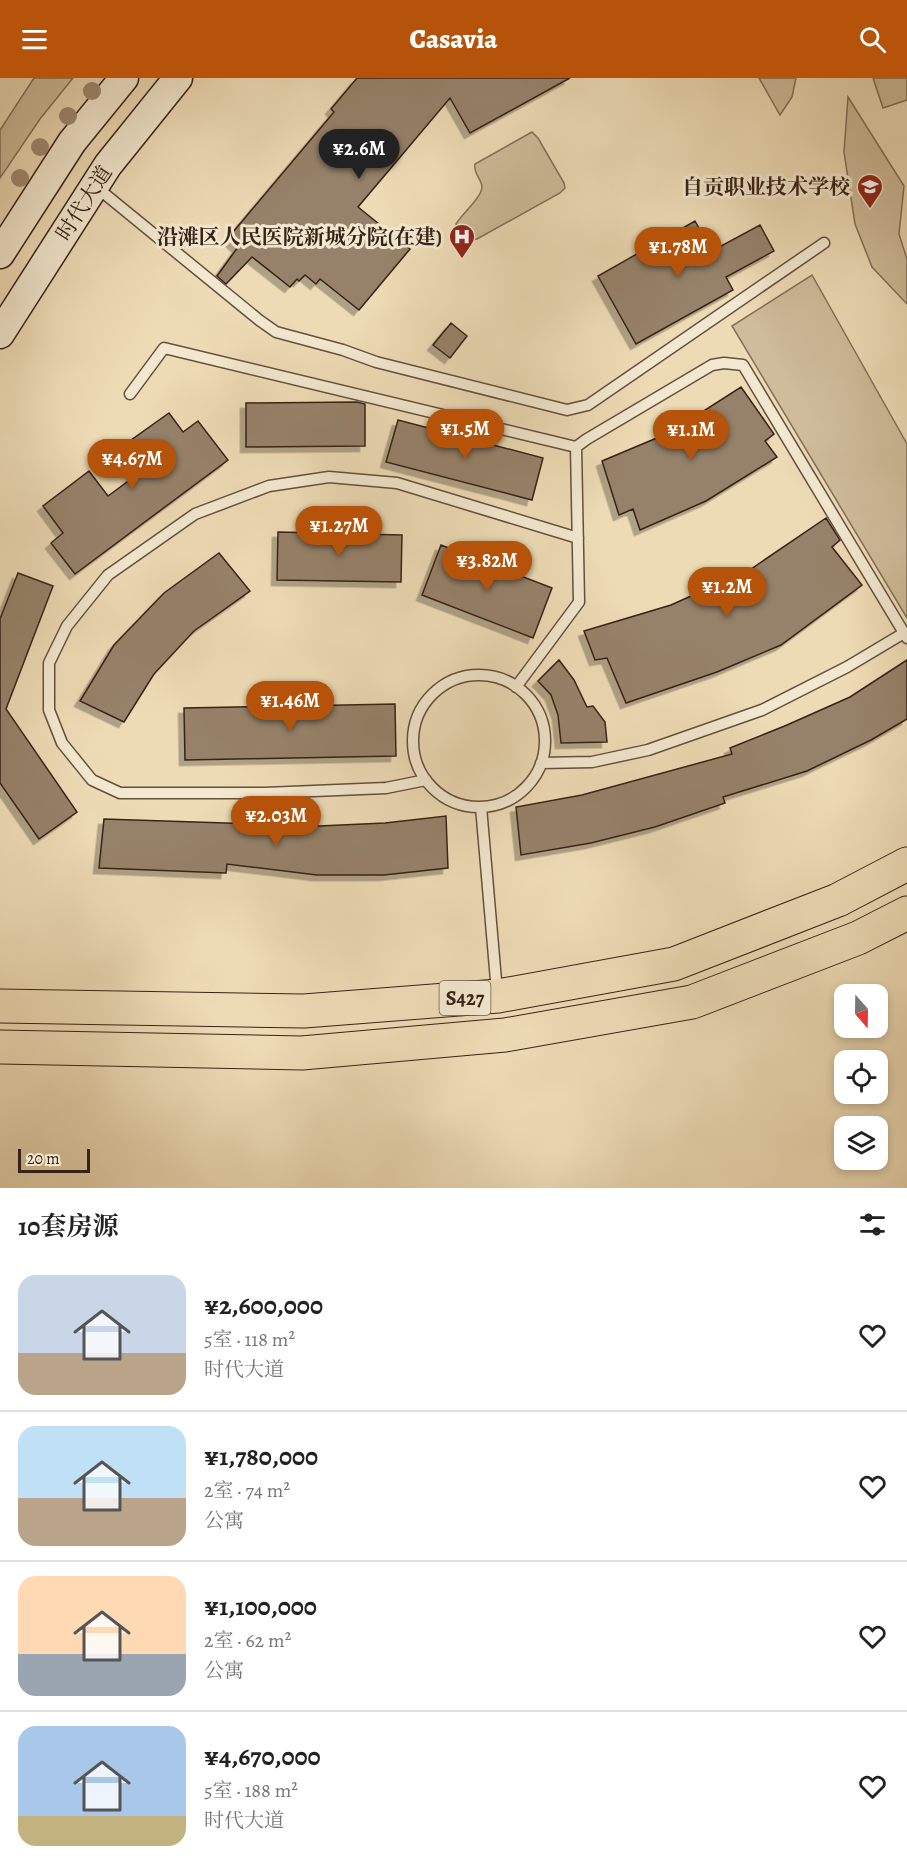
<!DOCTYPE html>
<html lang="zh">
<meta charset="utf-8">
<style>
:root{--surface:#fff;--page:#f2f2f2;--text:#222;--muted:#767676;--line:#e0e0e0;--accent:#b45309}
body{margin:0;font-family:Alegreya,"Noto Serif SC",serif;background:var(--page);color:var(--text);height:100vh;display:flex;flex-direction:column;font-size:22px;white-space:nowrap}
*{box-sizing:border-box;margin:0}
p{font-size:20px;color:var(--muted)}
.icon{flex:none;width:33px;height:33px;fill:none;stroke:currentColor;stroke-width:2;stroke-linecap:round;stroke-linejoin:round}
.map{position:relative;height:1110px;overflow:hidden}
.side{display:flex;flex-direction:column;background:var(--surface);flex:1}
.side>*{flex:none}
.needle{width:39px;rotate:160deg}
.tools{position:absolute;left:834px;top:906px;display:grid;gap:12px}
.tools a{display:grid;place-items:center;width:54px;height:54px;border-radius:12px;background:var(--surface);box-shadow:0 3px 9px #0003;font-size:30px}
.scale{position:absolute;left:18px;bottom:15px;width:72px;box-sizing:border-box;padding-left:6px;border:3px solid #372218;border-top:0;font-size:16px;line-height:21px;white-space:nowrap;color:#372218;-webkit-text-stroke:4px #f3e8cf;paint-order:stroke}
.price{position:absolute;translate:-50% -51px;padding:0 14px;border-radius:21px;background:var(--accent);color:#fff;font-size:20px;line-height:39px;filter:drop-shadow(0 2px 3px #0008)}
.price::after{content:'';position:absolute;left:50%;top:36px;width:18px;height:14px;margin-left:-9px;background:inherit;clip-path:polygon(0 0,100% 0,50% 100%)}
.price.selected{background:#222;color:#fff}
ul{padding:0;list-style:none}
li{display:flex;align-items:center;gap:18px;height:150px;padding:0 18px}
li+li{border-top:2px solid var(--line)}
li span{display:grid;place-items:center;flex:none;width:168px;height:120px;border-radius:18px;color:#555}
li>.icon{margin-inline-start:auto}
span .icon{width:72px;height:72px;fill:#fffc;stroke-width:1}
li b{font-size:26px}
h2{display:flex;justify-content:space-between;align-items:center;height:72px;padding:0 18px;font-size:26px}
header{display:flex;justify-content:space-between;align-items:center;height:78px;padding:0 18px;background:var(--accent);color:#fff;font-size:27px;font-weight:800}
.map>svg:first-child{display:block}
.green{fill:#cebc9a;stroke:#826f59;stroke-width:1.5}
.building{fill:#96826a;stroke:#372218;stroke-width:1.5;filter:url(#shadow)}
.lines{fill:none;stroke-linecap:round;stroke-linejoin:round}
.service-casing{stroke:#64503f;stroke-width:13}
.secondary-casing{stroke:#372218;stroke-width:31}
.primary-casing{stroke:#372218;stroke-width:35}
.service{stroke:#f3e8cf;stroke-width:10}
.secondary{stroke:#f3e8cf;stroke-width:28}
.primary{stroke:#eddbb5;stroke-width:33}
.tree{fill:#9e8a70}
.labels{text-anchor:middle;stroke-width:6;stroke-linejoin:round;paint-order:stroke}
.shield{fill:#f3e8cf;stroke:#6f5d4f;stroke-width:1.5}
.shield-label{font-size:20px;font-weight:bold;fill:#372218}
.poi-label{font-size:21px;font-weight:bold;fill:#372218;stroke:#f3e8cf;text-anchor:end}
.street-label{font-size:21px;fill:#372218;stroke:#f3e8cf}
</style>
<header><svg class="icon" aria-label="menu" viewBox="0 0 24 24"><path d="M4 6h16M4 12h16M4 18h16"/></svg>Casavia<svg class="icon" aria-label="search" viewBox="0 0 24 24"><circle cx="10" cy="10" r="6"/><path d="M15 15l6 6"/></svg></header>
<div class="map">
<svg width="907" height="1110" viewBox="0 0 907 1110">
<defs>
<filter id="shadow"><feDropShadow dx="-5.5" dy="5.5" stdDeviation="0" flood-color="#0004"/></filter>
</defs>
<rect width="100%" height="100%" fill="#eddbb5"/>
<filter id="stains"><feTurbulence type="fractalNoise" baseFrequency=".00333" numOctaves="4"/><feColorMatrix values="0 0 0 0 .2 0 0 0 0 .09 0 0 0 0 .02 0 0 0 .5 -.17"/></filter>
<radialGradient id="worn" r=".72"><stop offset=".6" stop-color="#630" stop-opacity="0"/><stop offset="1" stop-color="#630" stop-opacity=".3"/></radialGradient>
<path class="green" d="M 34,0 L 73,0 L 40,41 L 0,100 L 0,52 Z
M 759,0 L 796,0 L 792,19 L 780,37 Z
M 873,0 L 907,0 L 907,22 L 883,30 Z
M 848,19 L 904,108 L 899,156 L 907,181 L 907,226 L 872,189 L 855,146 L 844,74 Z
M 532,54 L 538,60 L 564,105 L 565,110 L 560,115 L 477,161 L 468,162 L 458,153 L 456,146 C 462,136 482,119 482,109 C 481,100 473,95 475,86 Z
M 812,197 L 907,366 L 907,540 L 732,248 Z"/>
<path class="building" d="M 357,0 L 570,0 L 470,55 L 450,20 L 358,129 L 410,171 L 359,232 L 320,201 L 316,206 L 305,197 L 299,203 L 297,201 L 290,209 L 252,179 L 226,206 L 217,198 L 238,169 L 228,160 L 334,34 L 331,31 Z
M 695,143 L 712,173 L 760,147 L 774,173 L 726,199 L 733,212 L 636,266 L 598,198 Z
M 451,245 L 467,258 L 450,280 L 433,267 Z
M 741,309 L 774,356 L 765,363 L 777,379 L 706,423 L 640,452 L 633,431 L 619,437 L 602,383 L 671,354 Z
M 357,324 L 365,326 L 365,368 L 246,369 L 246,325 Z
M 169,335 L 183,354 L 198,343 L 228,382 L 75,496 L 51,465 L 63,455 L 43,428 L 89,393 L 108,418 L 139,395 L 120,370 Z
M 398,342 L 543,380 L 532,422 L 386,384 Z
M 826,440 L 840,462 L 832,469 L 862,507 L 781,567 L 717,594 L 626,625 L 607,580 L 595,582 L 584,553 L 671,527 L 751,491 Z
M 278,454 L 402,457 L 401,504 L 277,502 Z
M 441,467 L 552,510 L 533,560 L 422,517 Z
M 219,475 L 250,513 L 194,553 L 154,596 L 124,644 L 80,623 L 114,567 L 164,515 Z
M 18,495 L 53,508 L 6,631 L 77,734 L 39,761 L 0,705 L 0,541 Z
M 559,582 L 574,602 L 587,629 L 593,628 L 605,644 L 607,664 L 561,665 L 558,637 L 551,617 L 538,603 Z
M 907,582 L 907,641 L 871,662 L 807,693 L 723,719 L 725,725 L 655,749 L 591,765 L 521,777 L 516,729 L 582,717 L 732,676 L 730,670 L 787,647 L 850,619 Z
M 395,626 L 396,678 L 185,682 L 184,630 Z
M 446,738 L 448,790 L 384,797 L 317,797 L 227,786 L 226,795 L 99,790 L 104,741 L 256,746 L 256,741 L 319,748 L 385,745 Z"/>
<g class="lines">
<defs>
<path id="service" d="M 95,108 L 259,242 L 276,254 L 343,272 L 376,284 L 567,332 L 588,327 L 824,165
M 130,316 L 164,270 L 576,369
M413 663a66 66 0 1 1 132 0a66 66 0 1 1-132 0Z
M 516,609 L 579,524 L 576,369 L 587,361 L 712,287 L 724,285 L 743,287 L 907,560
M 541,685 L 592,684 L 648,672 L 762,632 L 847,589 L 904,555
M 426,702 L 386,710 L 265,715 L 120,715 L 92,702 L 62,665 L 49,632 L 49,585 L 67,548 L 108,497 L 195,436 L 269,408 L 329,399 L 397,405 L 578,460
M 481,729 L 497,914"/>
<path id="secondary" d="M 0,176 L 72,64 L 124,0
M 0,256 L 108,87 L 178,0"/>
<path id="primary" d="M 0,928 L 304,933 L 498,918 L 674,886 L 838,822 L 907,786
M 0,969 L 302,975 L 505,957 L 692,924 L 858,860 L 907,835"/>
</defs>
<use href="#service" class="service-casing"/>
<use href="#secondary" class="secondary-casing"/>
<use href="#primary" class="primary-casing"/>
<use href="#service" class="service"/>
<use href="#secondary" class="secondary"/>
<use href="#primary" class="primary"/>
</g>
<g class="tree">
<circle cx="92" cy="13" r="9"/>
<circle cx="68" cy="38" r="9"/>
<circle cx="40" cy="69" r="9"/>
<circle cx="20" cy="100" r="9"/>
</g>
<defs>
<symbol id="school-pin" viewBox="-11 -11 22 30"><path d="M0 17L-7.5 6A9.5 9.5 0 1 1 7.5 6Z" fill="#8f2418" stroke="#f3e8cf"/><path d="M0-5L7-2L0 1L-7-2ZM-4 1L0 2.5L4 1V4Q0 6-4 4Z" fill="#fff"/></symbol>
<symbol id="hospital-pin" viewBox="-11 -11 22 30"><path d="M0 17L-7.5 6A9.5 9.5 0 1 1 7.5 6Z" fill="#8f2418" stroke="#f3e8cf"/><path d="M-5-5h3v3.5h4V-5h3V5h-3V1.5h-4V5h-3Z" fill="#fff"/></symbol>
</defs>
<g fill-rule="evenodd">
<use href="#school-pin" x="855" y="94" width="30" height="40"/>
<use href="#hospital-pin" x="447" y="144" width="30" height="40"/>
</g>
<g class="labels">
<rect class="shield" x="439.5" y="903" width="51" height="34" rx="4.5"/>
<g class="shield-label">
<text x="465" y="927">S427</text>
</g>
<g class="poi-label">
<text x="850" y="116">自贡职业技术学校</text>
<text x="442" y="166">沿滩区人民医院新城分院(在建)</text>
</g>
<g class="street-label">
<text transform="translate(84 125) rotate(-57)" y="7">时代大道</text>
</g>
</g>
<rect width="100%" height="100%" filter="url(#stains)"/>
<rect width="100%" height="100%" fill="url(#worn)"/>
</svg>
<div class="tools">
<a><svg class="needle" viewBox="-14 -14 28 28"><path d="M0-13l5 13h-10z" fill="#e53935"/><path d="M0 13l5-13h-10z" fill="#767676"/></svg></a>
<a><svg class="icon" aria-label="locate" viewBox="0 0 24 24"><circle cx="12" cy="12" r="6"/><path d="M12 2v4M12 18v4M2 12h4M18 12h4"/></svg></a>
<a><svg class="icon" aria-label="layers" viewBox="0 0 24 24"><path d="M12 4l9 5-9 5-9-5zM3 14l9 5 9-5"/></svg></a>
</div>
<div class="scale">20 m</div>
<b class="price selected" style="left:359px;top:102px">¥2.6M</b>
<b class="price" style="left:678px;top:200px">¥1.78M</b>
<b class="price" style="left:465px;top:382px">¥1.5M</b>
<b class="price" style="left:691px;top:383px">¥1.1M</b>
<b class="price" style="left:132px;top:412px">¥4.67M</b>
<b class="price" style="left:339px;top:479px">¥1.27M</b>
<b class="price" style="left:487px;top:514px">¥3.82M</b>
<b class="price" style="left:727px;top:540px">¥1.2M</b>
<b class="price" style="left:290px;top:654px">¥1.46M</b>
<b class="price" style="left:276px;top:769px">¥2.03M</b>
</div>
<section class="side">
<h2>10套房源<svg class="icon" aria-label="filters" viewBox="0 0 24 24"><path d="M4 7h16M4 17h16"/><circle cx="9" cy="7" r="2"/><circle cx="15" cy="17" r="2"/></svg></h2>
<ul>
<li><span style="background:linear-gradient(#c9d6e8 65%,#b9a48a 0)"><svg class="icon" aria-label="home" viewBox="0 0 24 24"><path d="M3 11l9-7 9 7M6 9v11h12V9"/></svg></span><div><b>¥2,600,000</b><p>5室 · 118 m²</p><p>时代大道</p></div><svg class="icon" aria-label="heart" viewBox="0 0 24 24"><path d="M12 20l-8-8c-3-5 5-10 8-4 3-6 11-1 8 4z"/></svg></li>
<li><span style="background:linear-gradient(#bfe0f5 60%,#b9a48a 0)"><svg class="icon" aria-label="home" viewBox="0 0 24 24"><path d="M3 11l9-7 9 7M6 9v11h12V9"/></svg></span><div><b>¥1,780,000</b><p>2室 · 74 m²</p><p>公寓</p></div><svg class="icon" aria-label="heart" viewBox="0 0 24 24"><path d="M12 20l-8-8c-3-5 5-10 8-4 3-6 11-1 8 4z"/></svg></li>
<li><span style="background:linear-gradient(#ffd9b3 65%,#9aa5b1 0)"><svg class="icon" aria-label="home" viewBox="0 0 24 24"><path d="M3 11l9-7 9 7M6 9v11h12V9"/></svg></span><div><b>¥1,100,000</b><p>2室 · 62 m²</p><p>公寓</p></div><svg class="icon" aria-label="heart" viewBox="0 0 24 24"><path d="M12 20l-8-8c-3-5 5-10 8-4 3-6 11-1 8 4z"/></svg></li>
<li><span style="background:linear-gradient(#a9c7e8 75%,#c2b280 0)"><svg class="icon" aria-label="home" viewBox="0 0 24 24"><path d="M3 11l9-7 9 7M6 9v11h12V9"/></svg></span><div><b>¥4,670,000</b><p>5室 · 188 m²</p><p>时代大道</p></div><svg class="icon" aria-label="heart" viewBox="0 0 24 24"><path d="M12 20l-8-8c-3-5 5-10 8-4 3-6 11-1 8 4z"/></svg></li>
</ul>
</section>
